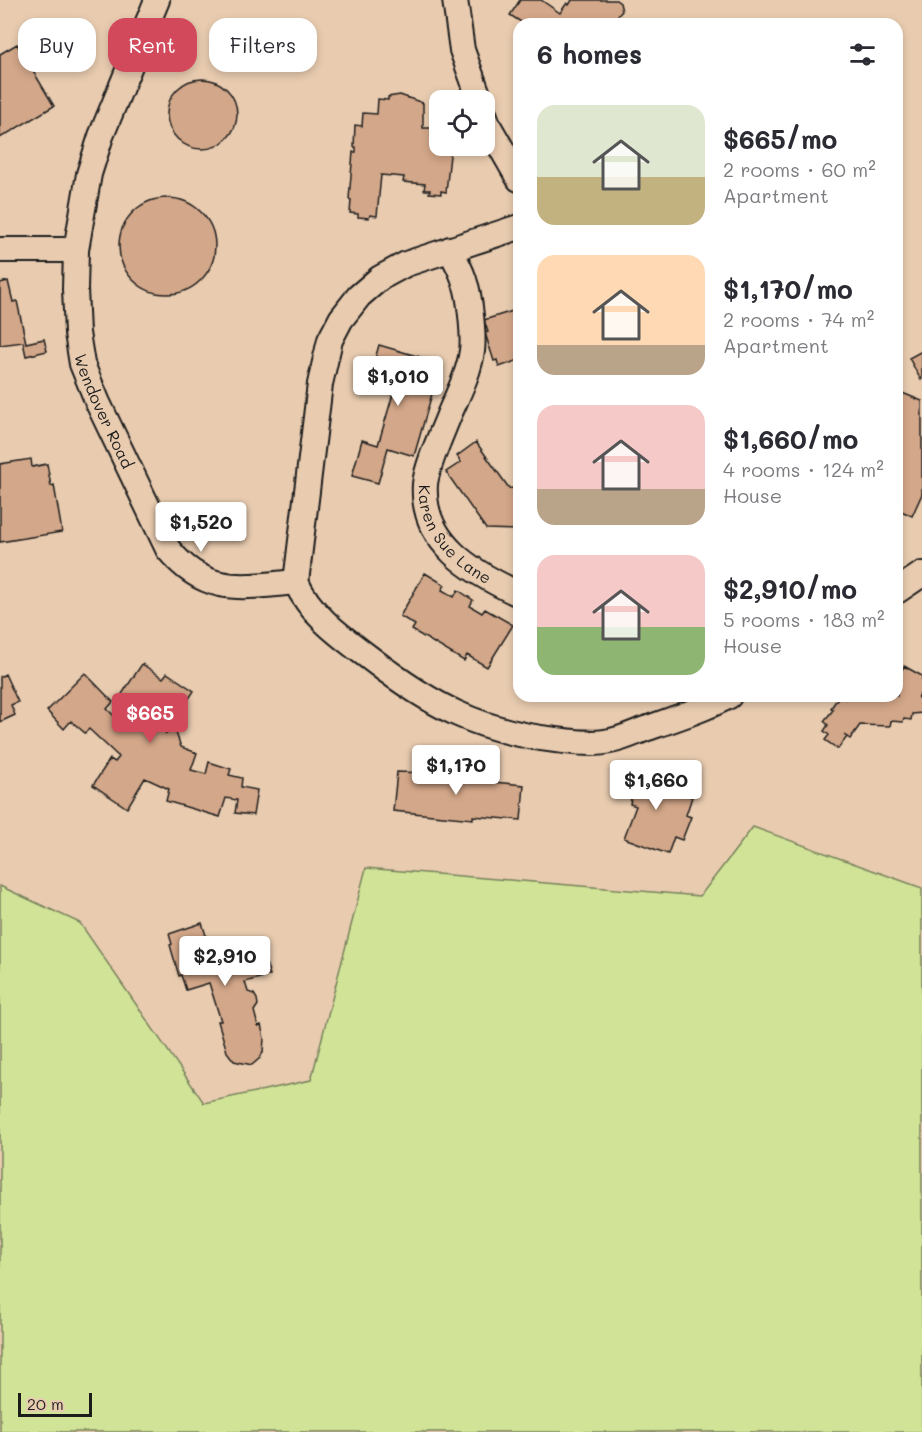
<!DOCTYPE html>
<meta charset="utf-8">
<style>
:root{--surface:#fff;--page:#f2f2f3;--text:#2b2b33;--muted:#7c7c81;--accent:#d1495b}
body{margin:0;font-family:Mali,sans-serif;background:var(--page);color:var(--text);height:100vh;display:flex;flex-direction:column;font-size:22px;white-space:nowrap}
*{box-sizing:border-box;margin:0}
p{font-size:20px;color:var(--muted)}
.icon{flex:none;width:33px;height:33px;fill:none;stroke:currentColor;stroke-width:2;stroke-linecap:round;stroke-linejoin:round}
.map{position:relative;flex:1;overflow:hidden}
.drawer{position:absolute;left:513px;top:18px;width:390px;height:684px;display:flex;flex-direction:column;background:var(--surface);border-radius:18px;box-shadow:0 3px 9px #0003}
.drawer>*{flex:none}
.guide{position:absolute;left:18px;top:18px;width:405px;height:54px;display:flex;gap:12px}
.controls{position:absolute;left:429px;top:90px;display:grid;gap:12px}
.controls a{display:grid;place-items:center;width:66px;height:66px;border-radius:12px;background:var(--surface);box-shadow:0 3px 9px #0003;font-size:30px}
.scale{position:absolute;left:18px;bottom:15px;width:74px;box-sizing:border-box;padding-left:6px;border:3px solid #1c1c1c;border-top:0;font-size:16px;line-height:21px;white-space:nowrap;color:#1c1c1c;-webkit-text-stroke:4px #e9ccb0;paint-order:stroke}
.price{position:absolute;translate:-50% -51px;padding:0 14px;border-radius:6px;background:#fff;color:#222;font-size:20px;line-height:39px;filter:drop-shadow(0 2px 3px #0008)}
.price::after{content:'';position:absolute;left:50%;top:36px;width:18px;height:14px;margin-left:-9px;background:inherit;clip-path:polygon(0 0,100% 0,50% 100%)}
.price.selected{background:var(--accent);color:#fff}
ul{padding:0;list-style:none}
li{display:flex;align-items:center;gap:18px;height:150px;padding:0 24px}
li span{display:grid;place-items:center;flex:none;width:168px;height:120px;border-radius:18px;color:#555}
li>.icon{margin-inline-start:auto}
span .icon{width:72px;height:72px;fill:#fffc;stroke-width:1}
li b{font-size:26px}
h2{display:flex;justify-content:space-between;align-items:center;height:72px;padding:0 24px;font-size:26px}
.tag{padding:0 21px;border-radius:18px;background:var(--surface);box-shadow:0 3px 9px #0003;font-size:21px;line-height:54px}
.tag.selected{background:var(--accent);color:#fff}
.map>svg:first-child{display:block}
.green{fill:#d0e397;stroke:#76805a;stroke-width:1.5}
.building{fill:#d3a789;stroke:#1c1c1c;stroke-width:1.5}
.lines{fill:none;stroke-linecap:round;stroke-linejoin:round}
.street-casing{stroke:#1c1c1c;stroke-width:28}
.street{stroke:#e9ccb0;stroke-width:24}
.labels{text-anchor:middle;stroke-width:6;stroke-linejoin:round;paint-order:stroke}
.street-label{font-size:16px;fill:#1c1c1c;stroke:#e9ccb0}
</style>
<div class="map">
<svg width="922" height="1432" viewBox="0 0 922 1432">
<rect width="100%" height="100%" fill="#e9ccb0"/>
<filter id="ink" filterUnits="userSpaceOnUse"><feTurbulence type="fractalNoise" baseFrequency=".0167" numOctaves="2"/><feDisplacementMap in="SourceGraphic" scale="12" xChannelSelector="R" yChannelSelector="G"/><feConvolveMatrix kernelMatrix="1 2 1 2 8 2 1 2 1" color-interpolation-filters="sRGB"/></filter>
<g filter="url(#ink)">
<path class="green" d="M 753,827 L 922,888 L 922,1432 L 0,1432 L 0,886 L 80,923 L 204,1103 L 311,1080 L 366,868 L 700,896 Z"/>
<path class="building" d="M 520,0 L 541,0 L 560,13 L 567,3 L 569,5 L 572,0 L 616,0 L 620,3 L 622,11 L 610,24 L 524,24 L 510,15 Z
M 17,44 L 54,106 L 0,138 L 0,54 Z
M167 114a35 35 0 1 1 70 0a35 35 0 1 1-70 0Z
M 400,95 L 423,103 L 423,128 L 435,128 L 434,145 L 451,146 L 446,192 L 441,191 L 441,194 L 429,193 L 430,190 L 424,190 L 425,184 L 403,182 L 404,177 L 381,175 L 377,216 L 370,215 L 369,218 L 358,217 L 358,214 L 350,213 L 351,200 L 349,199 L 353,152 L 356,152 L 356,147 L 354,147 L 355,125 L 362,126 L 363,113 L 377,114 L 378,99 L 388,100 L 388,97 Z
M119 246a48 48 0 1 1 96 0a48 48 0 1 1-96 0Z
M 8,281 L 13,302 L 17,301 L 26,343 L 44,339 L 47,351 L 26,356 L 23,342 L 0,345 L 0,283 Z
M 519,309 L 519,360 L 499,367 L 497,360 L 494,361 L 485,333 L 488,332 L 484,320 Z
M 379,345 L 441,363 L 414,456 L 388,448 L 378,483 L 352,476 L 362,440 L 378,445 L 393,394 L 367,387 Z
M 922,351 L 922,379 L 921,380 L 909,358 Z
M 900,392 L 922,401 L 922,494 L 912,516 L 897,509 L 897,400 Z
M 476,442 L 509,488 L 519,489 L 519,530 L 486,529 L 446,472 L 461,462 L 457,456 Z
M 31,459 L 32,467 L 47,464 L 51,486 L 54,485 L 62,532 L 0,542 L 0,464 Z
M 425,573 L 445,585 L 442,590 L 454,597 L 458,590 L 473,600 L 470,606 L 482,613 L 485,609 L 513,625 L 487,667 L 467,655 L 464,661 L 412,630 L 415,625 L 400,616 Z
M 142,664 L 163,678 L 167,673 L 194,691 L 166,733 L 175,730 L 181,747 L 197,753 L 191,770 L 206,774 L 209,762 L 231,769 L 229,775 L 242,778 L 241,787 L 257,790 L 253,815 L 235,813 L 237,800 L 226,798 L 220,817 L 166,801 L 169,789 L 145,778 L 127,808 L 93,785 L 110,759 L 115,762 L 119,757 L 89,729 L 85,733 L 71,721 L 64,729 L 47,711 L 85,673 L 113,702 L 107,709 L 129,730 L 138,717 L 116,703 Z
M 904,666 L 922,676 L 922,690 L 918,698 L 922,700 L 922,713 L 912,714 L 911,720 L 904,719 L 903,722 L 891,721 L 890,726 L 860,725 L 850,739 L 844,735 L 847,737 L 838,749 L 825,740 L 829,735 L 824,731 L 828,725 L 824,721 L 833,710 L 831,708 L 839,696 L 845,699 L 845,696 L 897,696 L 897,679 Z
M 5,674 L 18,702 L 11,705 L 15,715 L 0,722 L 0,677 Z
M 656,764 L 661,785 L 692,797 L 686,815 L 691,817 L 682,840 L 674,837 L 668,854 L 624,838 L 636,806 L 630,804 L 632,792 L 627,771 Z
M 428,768 L 452,771 L 451,778 L 524,785 L 521,820 L 473,816 L 473,819 L 393,811 L 397,772 L 428,773 Z
M 202,923 L 211,951 L 217,954 L 259,942 L 270,975 L 245,982 L 248,992 L 254,994 L 257,999 L 258,1005 L 254,1011 L 258,1026 L 261,1025 L 264,1038 L 263,1052 L 260,1058 L 252,1065 L 234,1061 L 227,1052 L 218,1021 L 221,1021 L 209,983 L 186,990 L 181,975 L 179,976 L 170,945 L 172,944 L 169,934 Z"/>
<g class="lines">
<defs>
<g id="street">
<path id="s1" d="M 157,0 L 101,136 L 89,174 L 76,250 L 75,289 L 77,333 L 82,364 L 98,403 L 168,549 C 206,596 242,587 296,582 C 311,616 342,637 371,659 C 432,706 479,731 556,740 C 573,742 594,745 610,741 C 622,739 634,733 645,729 C 674,719 702,710 729,696"/>
<path d="M 455,0 L 462,50 L 480,100"/>
<path d="M 484,113 L 488,125 L 519,179"/>
<path id="s2" d="M 450,249 C 455,260 462,271 465,283 C 470,296 474,337 472,351 C 469,373 458,394 449,415 C 442,433 427,465 425,484 C 421,543 473,573 519,594"/>
<path d="M 0,250 L 76,250"/>
<path d="M 296,582 L 320,384 L 330,340 L 341,319 L 359,296 L 380,278 L 406,264 L 519,227"/>
<path d="M 897,591 L 922,574"/>
</g>
</defs>
<use href="#street" class="street-casing"/>
<use href="#street" class="street"/>
</g>
</g>
<g class="labels">
<g class="street-label">
<text dy="6" stroke="none"><textPath href="#s1" startOffset="430">Wendover Road</textPath></text>
<text dy="6" stroke="none"><textPath href="#s2" startOffset="309">Karen Sue Lane</textPath></text>
</g>
</g>
</svg>
<div class="controls">
<a><svg class="icon" aria-label="locate" viewBox="0 0 24 24"><circle cx="12" cy="12" r="6"/><path d="M12 2v4M12 18v4M2 12h4M18 12h4"/></svg></a>
</div>
<div class="scale">20 m</div>
<b class="price" style="left:398px;top:407px">$1,010</b>
<b class="price" style="left:201px;top:553px">$1,520</b>
<b class="price selected" style="left:150px;top:744px">$665</b>
<b class="price" style="left:456px;top:796px">$1,170</b>
<b class="price" style="left:656px;top:811px">$1,660</b>
<b class="price" style="left:225px;top:987px">$2,910</b>
<div class="guide">
<a class="tag">Buy</a>
<a class="tag selected">Rent</a>
<a class="tag">Filters</a>
</div>
<section class="drawer">
<h2>6 homes<svg class="icon" aria-label="filters" viewBox="0 0 24 24"><path d="M4 7h16M4 17h16"/><circle cx="9" cy="7" r="2"/><circle cx="15" cy="17" r="2"/></svg></h2>
<ul>
<li><span style="background:linear-gradient(#dfe7d0 60%,#c2b280 0)"><svg class="icon" aria-label="home" viewBox="0 0 24 24"><path d="M3 11l9-7 9 7M6 9v11h12V9"/></svg></span><div><b>$665/mo</b><p>2 rooms · 60 m²</p><p>Apartment</p></div></li>
<li><span style="background:linear-gradient(#ffd9b3 75%,#b9a48a 0)"><svg class="icon" aria-label="home" viewBox="0 0 24 24"><path d="M3 11l9-7 9 7M6 9v11h12V9"/></svg></span><div><b>$1,170/mo</b><p>2 rooms · 74 m²</p><p>Apartment</p></div></li>
<li><span style="background:linear-gradient(#f6c9c9 70%,#b9a48a 0)"><svg class="icon" aria-label="home" viewBox="0 0 24 24"><path d="M3 11l9-7 9 7M6 9v11h12V9"/></svg></span><div><b>$1,660/mo</b><p>4 rooms · 124 m²</p><p>House</p></div></li>
<li><span style="background:linear-gradient(#f6c9c9 60%,#8fb573 0)"><svg class="icon" aria-label="home" viewBox="0 0 24 24"><path d="M3 11l9-7 9 7M6 9v11h12V9"/></svg></span><div><b>$2,910/mo</b><p>5 rooms · 183 m²</p><p>House</p></div></li>
</ul>
</section>
</div>
